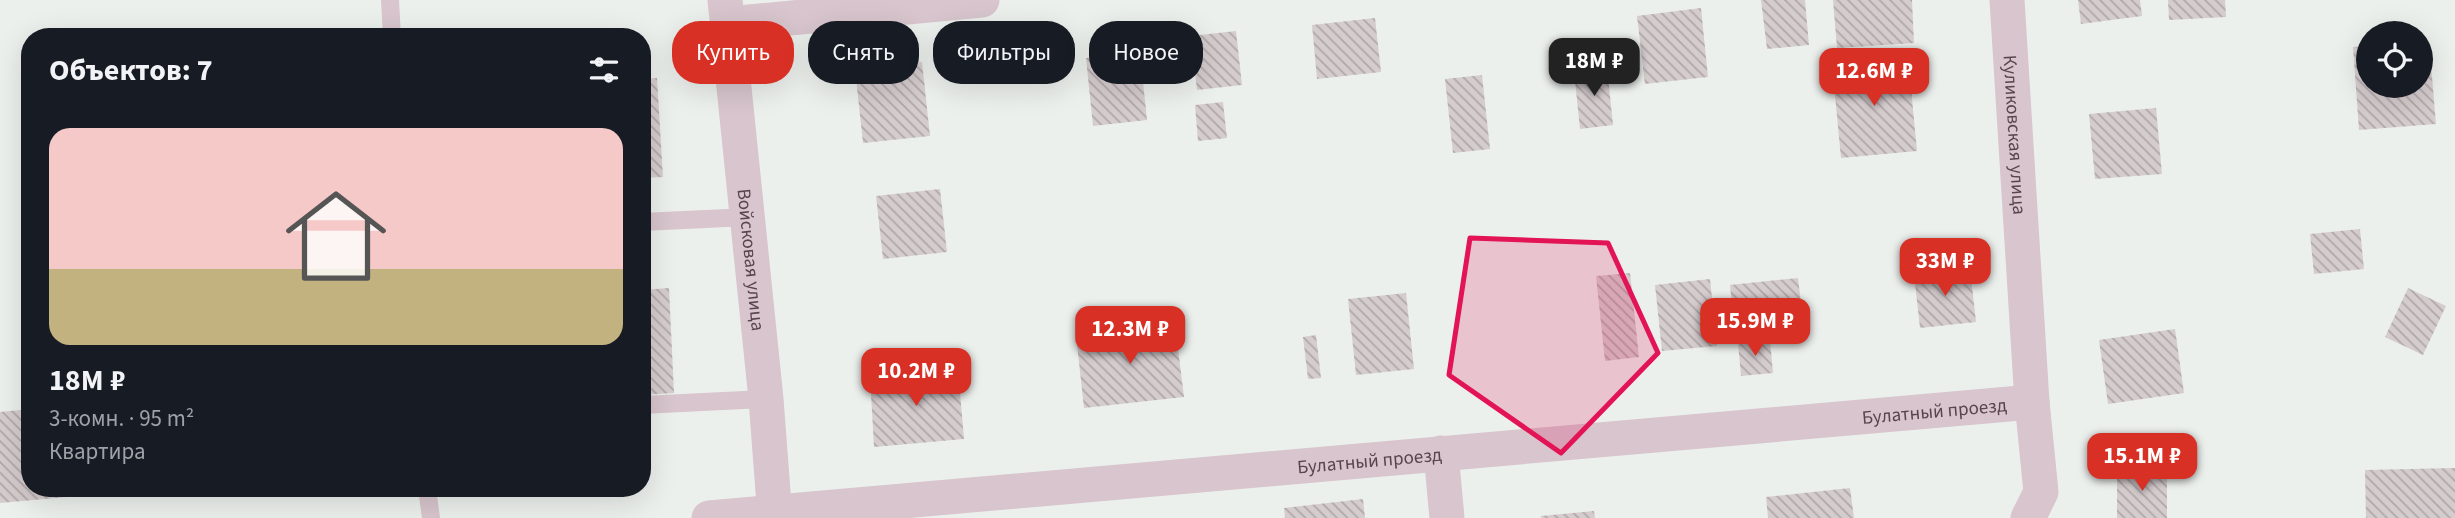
<!DOCTYPE html>
<html lang="ru">
<meta charset="utf-8">
<style>
:root{--surface:#171b24;--page:#242831;--text:#f1f3f6;--muted:#9ea1a6;--accent:#d93025}
body{margin:0;font-family:"Source Sans 3",sans-serif;background:var(--page);color:var(--text);height:100vh;display:flex;flex-direction:column;font-size:26px;white-space:nowrap}
*{box-sizing:border-box;margin:0}
p{font-size:23px;color:var(--muted)}
.icon{flex:none;width:38px;height:38px;fill:none;stroke:currentColor;stroke-width:2;stroke-linecap:round;stroke-linejoin:round}
.map{position:relative;flex:1;overflow:hidden}
.details{position:absolute;left:21px;top:28px;width:630px;height:469px;display:flex;flex-direction:column;background:var(--surface);border-radius:28px;box-shadow:0 7px 28px #0002}
.details>*{flex:none}
.guide{position:absolute;left:672px;top:21px;width:665px;height:63px;display:flex;gap:14px}
.tools{position:absolute;left:2356px;top:21px;display:grid;gap:14px}
.tools a{display:grid;place-items:center;width:77px;height:77px;border-radius:50%;background:var(--surface);box-shadow:0 7px 28px #0002;font-size:35px}
.price{position:absolute;translate:-50% -60px;padding:0 16px;border-radius:14px;background:var(--accent);color:#fff;font-size:23px;line-height:46px;filter:drop-shadow(0 2px 4px #0008)}
.price::after{content:'';position:absolute;left:50%;top:42px;width:21px;height:16px;margin-left:-10px;background:inherit;clip-path:polygon(0 0,100% 0,50% 100%)}
.price.selected{background:#222;color:#fff}
ul{padding:0;list-style:none}
li{display:grid;align-content:center;gap:14px;height:371px;padding:0 28px}
li span{display:grid;place-items:center;height:217px;border-radius:21px;color:#555}
li>.icon{margin-inline-start:auto}
span .icon{width:126px;height:126px;fill:#fffc;stroke-width:1}
li b{font-size:30px}
h2{display:flex;justify-content:space-between;align-items:center;height:84px;padding:0 28px;font-size:30px}
.tag{padding:0 24px;border-radius:28px;background:var(--surface);box-shadow:0 7px 28px #0002;font-size:24px;line-height:63px}
.tag.selected{background:var(--accent);color:#fff}
.map>svg:first-child{display:block}
.building{fill:url(#building-back-hatch)}
.lines{fill:none;stroke-linecap:round;stroke-linejoin:round}
.lane{stroke:#d8c5cd;stroke-width:18}
.street{stroke:#d8c5cd;stroke-width:35}
.marked{fill:#e21456;fill-opacity:0.2;stroke:#e21456;stroke-width:5;stroke-linejoin:round}
.labels{text-anchor:middle;stroke-width:6;stroke-linejoin:round;paint-order:stroke}
.street-label{font-size:19px;fill:#5a454e;stroke:#fff}
</style>
<div class="map">
<svg width="2455" height="518" viewBox="0 0 2455 518">
<defs>
<pattern id="building-back-hatch" width="6" height="6" patternUnits="userSpaceOnUse" patternTransform="scale(1.75)"><rect width="6" height="6" fill="#d5ccce"/><path d="M-1 5l2 2M0 0l6 6M5-1l2 2" fill="none" stroke="#b0a7a9"/></pattern>
</defs>
<rect width="100%" height="100%" fill="#ecf0ed"/>
<path class="building" d="M 1761,0 L 1805,0 L 1809,45 L 1767,49 Z
M 1833,0 L 1912,0 L 1914,43 L 1837,48 Z
M 2078,0 L 2140,0 L 2142,16 L 2081,24 Z
M 2168,0 L 2225,0 L 2226,17 L 2169,20 Z
M 1701,8 L 1708,77 L 1645,84 L 1637,16 Z
M 1375,18 L 1381,72 L 1317,79 L 1312,25 Z
M 1236,31 L 1242,85 L 1197,90 L 1191,36 Z
M 2429,41 L 2436,124 L 2359,130 L 2353,47 L 2368,46 L 2368,86 L 2420,86 L 2420,42 Z
M 1140,53 L 1147,120 L 1093,126 L 1086,58 Z
M 1908,57 L 1917,151 L 1841,158 L 1832,64 Z
M 922,62 L 930,136 L 863,143 L 855,69 Z
M 1607,67 L 1613,125 L 1580,129 L 1574,71 Z
M 1482,75 L 1490,149 L 1453,153 L 1445,79 Z
M 657,78 L 663,177 L 642,178 L 642,79 Z
M 1223,102 L 1227,138 L 1198,141 L 1195,105 Z
M 2156,108 L 2162,174 L 2095,179 L 2089,114 Z
M 940,189 L 947,252 L 883,259 L 876,196 Z
M 2360,229 L 2364,269 L 2314,274 L 2310,234 Z
M 1970,268 L 1976,322 L 1920,328 L 1914,274 Z
M 1630,273 L 1639,357 L 1605,361 L 1596,276 Z
M 1798,278 L 1804,328 L 1735,336 L 1730,285 Z
M 1710,279 L 1717,346 L 1662,351 L 1655,285 Z
M 669,288 L 674,393 L 642,395 L 642,290 Z
M 2408,288 L 2446,306 L 2423,355 L 2385,337 Z
M 1406,293 L 1414,369 L 1356,375 L 1348,299 Z
M 1175,324 L 1184,397 L 1084,408 L 1076,335 Z
M 2175,329 L 2184,393 L 2108,404 L 2099,340 Z
M 1316,335 L 1321,378 L 1308,379 L 1303,337 Z
M 1770,340 L 1773,373 L 1741,376 L 1738,343 Z
M 958,369 L 964,439 L 874,447 L 870,376 Z
M 30,409 L 30,488 L 145,488 L 146,490 L 0,503 L 0,412 Z
M 2117,467 L 2167,468 L 2167,518 L 2117,518 Z
M 2455,468 L 2455,518 L 2366,518 L 2365,470 Z
M 1850,488 L 1854,518 L 1768,518 L 1766,497 Z
M 1363,499 L 1365,518 L 1285,518 L 1284,508 Z
M 1594,511 L 1595,518 L 1541,518 L 1541,516 Z"/>
<g class="lines">
<path class="lane" d="M 390,0 L 392,37
M 642,222 L 748,217
M 642,405 L 766,399
M 427,488 L 431,518"/>
<g class="street">
<path id="s1" d="M 725,0 L 766,399 L 775,518"/>
<path id="s2" d="M 2007,0 L 2032,402 L 2041,492 L 2028,518"/>
<path d="M 728,24 L 982,0"/>
<path d="M 1441,453 L 1447,518"/>
<path id="s3" d="M 709,518 L 2032,402"/>
</g>
</g>
<path class="marked" d="M 1470,238 L 1608,243 L 1658,353 L 1561,453 L 1449,375 Z"/>
<g class="labels">
<g class="street-label">
<text dy="7" stroke="none"><textPath href="#s2" startOffset="135">Куликовская улица</textPath></text>
<text dy="7" stroke="none"><textPath href="#s1" startOffset="261">Войсковая улица</textPath></text>
<text dy="7" stroke="none"><textPath href="#s3" startOffset="1230">Булатный проезд</textPath></text>
<text dy="7" stroke="none"><textPath href="#s3" startOffset="663">Булатный проезд</textPath></text>
</g>
</g>
</svg>
<div class="tools">
<a><svg class="icon" aria-label="locate" viewBox="0 0 24 24"><circle cx="12" cy="12" r="6"/><path d="M12 2v4M12 18v4M2 12h4M18 12h4"/></svg></a>
</div>
<b class="price selected" style="left:1594px;top:98px">18M ₽</b>
<b class="price" style="left:1874px;top:108px">12.6M ₽</b>
<b class="price" style="left:1945px;top:298px">33M ₽</b>
<b class="price" style="left:1755px;top:358px">15.9M ₽</b>
<b class="price" style="left:1130px;top:366px">12.3M ₽</b>
<b class="price" style="left:916px;top:408px">10.2M ₽</b>
<b class="price" style="left:2142px;top:493px">15.1M ₽</b>
<div class="guide">
<a class="tag selected">Купить</a>
<a class="tag">Снять</a>
<a class="tag">Фильтры</a>
<a class="tag">Новое</a>
</div>
<section class="details">
<h2>Объектов: 7<svg class="icon" aria-label="filters" viewBox="0 0 24 24"><path d="M4 7h16M4 17h16"/><circle cx="9" cy="7" r="2"/><circle cx="15" cy="17" r="2"/></svg></h2>
<ul>
<li><span style="background:linear-gradient(#f6c9c9 65%,#c2b280 0)"><svg class="icon" aria-label="home" viewBox="0 0 24 24"><path d="M3 11l9-7 9 7M6 9v11h12V9"/></svg></span><div><b>18M ₽</b><p>3-комн. · 95 m²</p><p>Квартира</p></div></li>
</ul>
</section>
</div>
